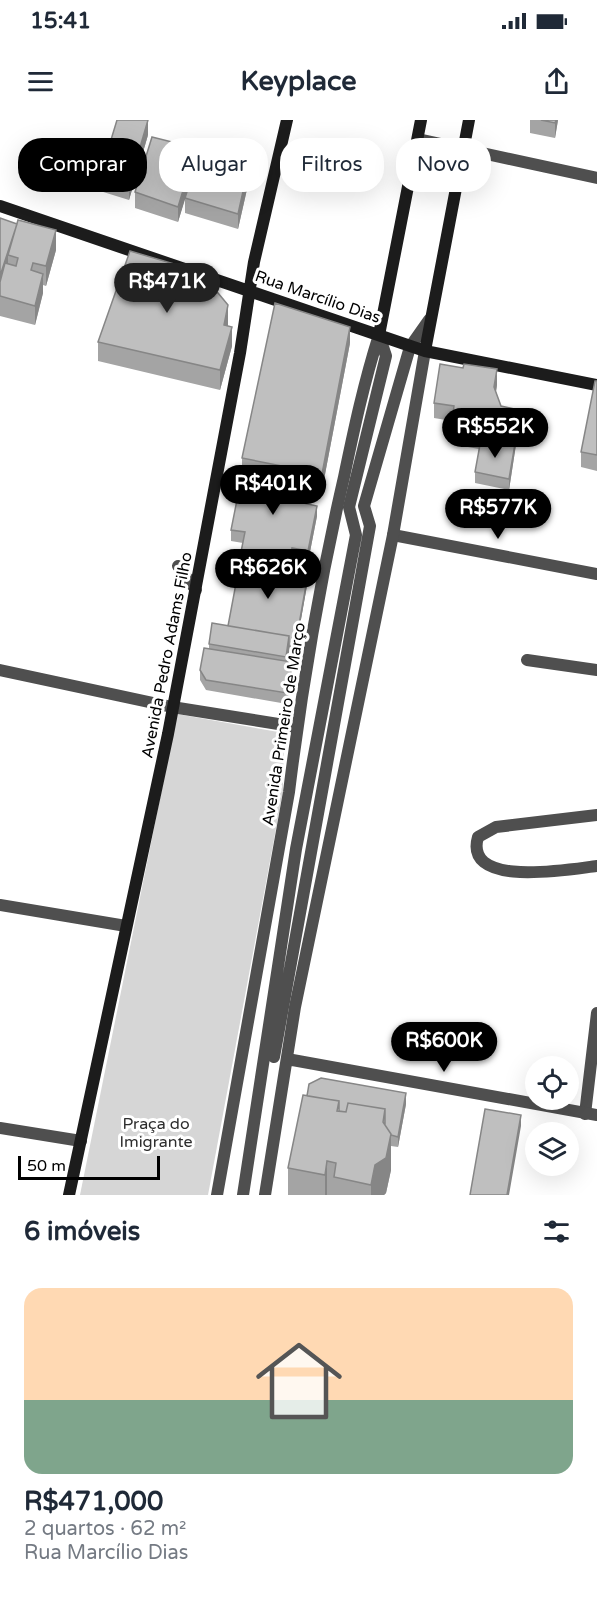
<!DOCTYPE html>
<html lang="pt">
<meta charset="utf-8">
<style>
:root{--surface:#fff;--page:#f6f6f7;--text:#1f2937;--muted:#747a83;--accent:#000}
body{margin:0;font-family:"Varela Round",sans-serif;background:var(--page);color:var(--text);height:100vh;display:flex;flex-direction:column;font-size:22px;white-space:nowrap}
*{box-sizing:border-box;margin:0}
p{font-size:20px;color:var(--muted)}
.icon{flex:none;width:33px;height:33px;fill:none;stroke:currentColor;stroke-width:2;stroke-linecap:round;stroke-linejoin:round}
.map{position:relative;height:1075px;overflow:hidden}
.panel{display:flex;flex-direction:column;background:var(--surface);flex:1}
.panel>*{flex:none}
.top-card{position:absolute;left:18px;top:18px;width:561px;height:54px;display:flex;gap:12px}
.fabs{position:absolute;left:525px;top:936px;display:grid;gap:12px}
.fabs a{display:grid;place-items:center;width:54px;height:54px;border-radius:50%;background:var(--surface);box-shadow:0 6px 24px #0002;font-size:30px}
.scale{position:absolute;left:18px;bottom:15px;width:142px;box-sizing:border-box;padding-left:6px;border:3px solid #000;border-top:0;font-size:16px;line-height:21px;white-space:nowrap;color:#000;-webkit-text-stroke:4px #fff;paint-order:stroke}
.price{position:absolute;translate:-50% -51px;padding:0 14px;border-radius:21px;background:var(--accent);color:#fff;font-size:20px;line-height:39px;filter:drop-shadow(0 2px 3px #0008)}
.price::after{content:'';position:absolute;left:50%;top:36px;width:18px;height:14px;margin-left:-9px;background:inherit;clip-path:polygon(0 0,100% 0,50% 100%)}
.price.current{background:#222;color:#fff}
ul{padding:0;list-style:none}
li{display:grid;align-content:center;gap:12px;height:318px;padding:0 24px}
li span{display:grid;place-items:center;height:186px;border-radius:18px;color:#555}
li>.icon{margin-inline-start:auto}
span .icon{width:108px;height:108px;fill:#fffc;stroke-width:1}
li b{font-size:26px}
h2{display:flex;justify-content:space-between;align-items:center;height:72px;padding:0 24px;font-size:26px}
.pill{padding:0 21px;border-radius:24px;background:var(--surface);box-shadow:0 6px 24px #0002;font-size:21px;line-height:54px}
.pill.current{background:var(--accent);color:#fff}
.status{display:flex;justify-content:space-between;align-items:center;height:42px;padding:0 30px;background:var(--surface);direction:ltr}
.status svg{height:16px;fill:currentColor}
header{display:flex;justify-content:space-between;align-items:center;height:78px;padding:0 24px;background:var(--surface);font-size:27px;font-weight:700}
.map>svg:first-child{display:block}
.green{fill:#d6d6d6}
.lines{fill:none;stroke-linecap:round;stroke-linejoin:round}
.service{stroke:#4f4f4f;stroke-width:12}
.pedestrian{stroke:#4f4f4f;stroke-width:12}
.minor{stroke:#4f4f4f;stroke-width:12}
.tertiary{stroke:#4f4f4f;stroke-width:12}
.secondary{stroke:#1c1c1c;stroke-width:12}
.wall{fill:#a4a4a4}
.shaded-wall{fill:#868686}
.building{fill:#bfbfbf;stroke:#868686;stroke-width:1.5}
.labels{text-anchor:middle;stroke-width:6;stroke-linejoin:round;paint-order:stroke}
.street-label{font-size:16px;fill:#000;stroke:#fff}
.park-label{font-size:16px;fill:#2d2d2d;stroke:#fff}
</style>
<div class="status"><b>15:41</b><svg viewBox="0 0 49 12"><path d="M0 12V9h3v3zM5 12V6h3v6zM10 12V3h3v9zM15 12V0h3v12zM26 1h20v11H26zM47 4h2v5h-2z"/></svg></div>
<header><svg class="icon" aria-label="menu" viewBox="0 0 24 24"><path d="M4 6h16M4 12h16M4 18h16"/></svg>Keyplace<svg class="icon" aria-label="share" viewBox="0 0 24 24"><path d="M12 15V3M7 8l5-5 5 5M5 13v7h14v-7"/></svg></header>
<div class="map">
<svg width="597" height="1075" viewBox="0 0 597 1075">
<rect width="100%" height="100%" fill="#fff"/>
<path class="green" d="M 177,594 L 284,613 L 283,671 L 208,1075 L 80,1075 Z"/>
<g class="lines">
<path class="service" d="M 178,446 L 196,470
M 527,540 L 597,550
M 597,695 L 496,707 L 478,717 C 463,769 570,749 597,746
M 274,937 L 370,406 L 364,386 L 410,227 L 429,200
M 585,994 L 597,893
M 243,1075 L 296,729 L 356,415 L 349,387 L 386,236 L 379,215"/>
<path class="pedestrian" d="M 0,785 L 126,806"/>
<path class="minor" d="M 418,19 L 597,58
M 393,415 L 597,454
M 0,1008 L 81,1021"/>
<path class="tertiary" d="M 0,550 L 172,587 L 297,607
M 287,939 L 597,995
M 217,1075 L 289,672 C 302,566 320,461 344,357 C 354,309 364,262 379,215
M 265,1075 L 295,887 L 393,415 L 425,231"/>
<path class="secondary" d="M 0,86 L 425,231 L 597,265
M 379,215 L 421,0
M 425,231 L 469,0
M 69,1075 L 168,614 L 240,233 L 254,142 L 287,0"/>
</g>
<path class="wall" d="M 530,0 L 558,0 L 555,18 L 530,13 Z
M 148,15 L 129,80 L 100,71 L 100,56 Z
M 196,44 L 187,73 L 250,56 L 238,109 L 185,93 L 185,78 L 178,102 L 135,88 L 135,72 Z
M 0,98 L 56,130 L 46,166 L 43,165 L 43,173 L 35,205 L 0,196 Z
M 198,167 L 228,206 L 232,226 L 220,270 L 98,241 L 98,222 Z
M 350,223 L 322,370 L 308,367 L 305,383 L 317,396 L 308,442 L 292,439 L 290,451 L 308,460 L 295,533 L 289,532 L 288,542 L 292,553 L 287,584 L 206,570 L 200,560 L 200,550 L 209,528 L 209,524 L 228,506 L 240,442 L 240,437 L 243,423 L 231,421 L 231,410 L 250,355 L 242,354 L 242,338 Z
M 597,261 L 597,351 L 581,347 L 581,332 Z
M 497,265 L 496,272 L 501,286 L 519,305 L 509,370 L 475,363 L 475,352 L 479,329 L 451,324 L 451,308 L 452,301 L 434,298 L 434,283 Z
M 406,984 L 398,1027 L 391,1026 L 391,1050 L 386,1073 L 384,1075 L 288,1075 L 288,1048 Z"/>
<path class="shaded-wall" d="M 148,0 L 148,15 L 129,80 L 129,65 Z
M 556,0 L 558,0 L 555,18 L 555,3 Z
M 196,28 L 196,44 L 178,102 L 178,87 Z
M 250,40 L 250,56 L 238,109 L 238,94 Z
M 17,104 L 8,135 L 8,148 L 0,171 L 0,156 Z
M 56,110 L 56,130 L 46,166 L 46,146 Z
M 198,151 L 198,171 L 194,166 Z
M 43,154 L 43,173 L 35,205 L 35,186 Z
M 228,185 L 228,205 L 224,224 L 224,205 Z
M 232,207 L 232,226 L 220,270 L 220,250 Z
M 350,207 L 350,223 L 322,370 L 322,354 Z
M 497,249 L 497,265 L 494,283 L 494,267 Z
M 519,290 L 519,305 L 509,370 L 509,359 L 515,325 Z
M 308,358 L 308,369 L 303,394 L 303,383 Z
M 317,386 L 317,396 L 308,442 L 308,431 Z
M 292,428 L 292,439 L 289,457 L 289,446 Z
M 308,454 L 308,460 L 295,533 L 295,527 Z
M 289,516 L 289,532 L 286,552 L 286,537 Z
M 292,542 L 292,553 L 287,584 L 287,573 Z
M 406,973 L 406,984 L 398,1027 L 398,1017 Z
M 521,995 L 521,1006 L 509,1075 L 507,1075 Z
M 391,1014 L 391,1050 L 386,1073 L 384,1075 L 371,1075 L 371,1065 L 375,1045 Z
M 327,1041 L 327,1075 L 325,1075 L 325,1055 Z"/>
<path class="building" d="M 117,0 L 148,0 L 129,65 L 100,56 Z
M 541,0 L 556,0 L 555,3 Z
M 152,17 L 196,28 L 178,87 L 135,72 Z
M 201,28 L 250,40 L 238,94 L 185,78 Z
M 0,98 L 17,104 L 0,156 Z
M 18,100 L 56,110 L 46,146 L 33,143 L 31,150 L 43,154 L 35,186 L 0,176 L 0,162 L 5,143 L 16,146 L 18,138 L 8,135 Z
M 130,131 L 198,151 L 194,166 L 218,173 L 228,185 L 224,205 L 232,207 L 220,250 L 98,222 Z
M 275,183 L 350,207 L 322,354 L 242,338 Z
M 440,244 L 463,248 L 464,244 L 497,249 L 494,267 L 501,286 L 519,290 L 515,320 L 451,308 L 454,286 L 434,283 Z
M 595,261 L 597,261 L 597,335 L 581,332 Z
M 481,319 L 515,324 L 509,359 L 475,352 Z
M 252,347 L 308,358 L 303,383 L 317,386 L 308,431 L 292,428 L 289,446 L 240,437 L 245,412 L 231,410 L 242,355 L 250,357 Z
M 240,442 L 308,454 L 295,527 L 289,526 L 289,516 L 228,506 Z
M 212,503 L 289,516 L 286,537 L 209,524 Z
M 204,528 L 292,542 L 287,573 L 206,560 L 200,550 Z
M 321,958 L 406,973 L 398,1017 L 391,1015 L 391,1014 L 385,1005 L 385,989 L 348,983 L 346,992 L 339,991 L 339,981 L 307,976 L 309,964 Z
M 303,975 L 339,981 L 337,991 L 346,992 L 348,983 L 385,989 L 383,1002 L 391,1014 L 386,1038 L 375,1045 L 371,1065 L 334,1057 L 336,1043 L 327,1041 L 325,1055 L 288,1048 Z
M 485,989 L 521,995 L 507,1075 L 470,1075 Z"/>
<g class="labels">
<g class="street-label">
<text transform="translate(318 176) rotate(19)" y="6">Rua Marcílio Dias</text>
<text transform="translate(166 535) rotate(-79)" y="6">Avenida Pedro Adams Filho</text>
<text transform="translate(283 604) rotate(-81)" y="6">Avenida Primeiro de Março</text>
</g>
<g class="park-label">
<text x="156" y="1009">Praça do<tspan x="156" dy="18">Imigrante</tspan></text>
</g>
</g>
</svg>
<div class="fabs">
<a><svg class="icon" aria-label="locate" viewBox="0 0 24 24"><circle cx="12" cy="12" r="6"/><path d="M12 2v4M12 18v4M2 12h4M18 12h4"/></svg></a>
<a><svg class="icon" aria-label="layers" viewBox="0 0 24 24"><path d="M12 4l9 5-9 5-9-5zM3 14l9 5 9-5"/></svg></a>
</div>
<div class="scale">50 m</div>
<b class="price current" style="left:167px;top:194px">R$471K</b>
<b class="price" style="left:495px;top:339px">R$552K</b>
<b class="price" style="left:273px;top:396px">R$401K</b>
<b class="price" style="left:498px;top:420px">R$577K</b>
<b class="price" style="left:268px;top:480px">R$626K</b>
<b class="price" style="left:444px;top:953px">R$600K</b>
<div class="top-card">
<a class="pill current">Comprar</a>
<a class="pill">Alugar</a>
<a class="pill">Filtros</a>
<a class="pill">Novo</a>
</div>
</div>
<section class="panel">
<h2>6 imóveis<svg class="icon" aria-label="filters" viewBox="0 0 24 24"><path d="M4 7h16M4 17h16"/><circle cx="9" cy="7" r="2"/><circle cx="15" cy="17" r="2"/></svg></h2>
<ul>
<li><span style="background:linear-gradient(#ffd9b3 60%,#7fa58c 0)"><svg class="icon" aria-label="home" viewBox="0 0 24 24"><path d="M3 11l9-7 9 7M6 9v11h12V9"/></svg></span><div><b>R$471,000</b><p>2 quartos · 62 m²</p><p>Rua Marcílio Dias</p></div></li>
</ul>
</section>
